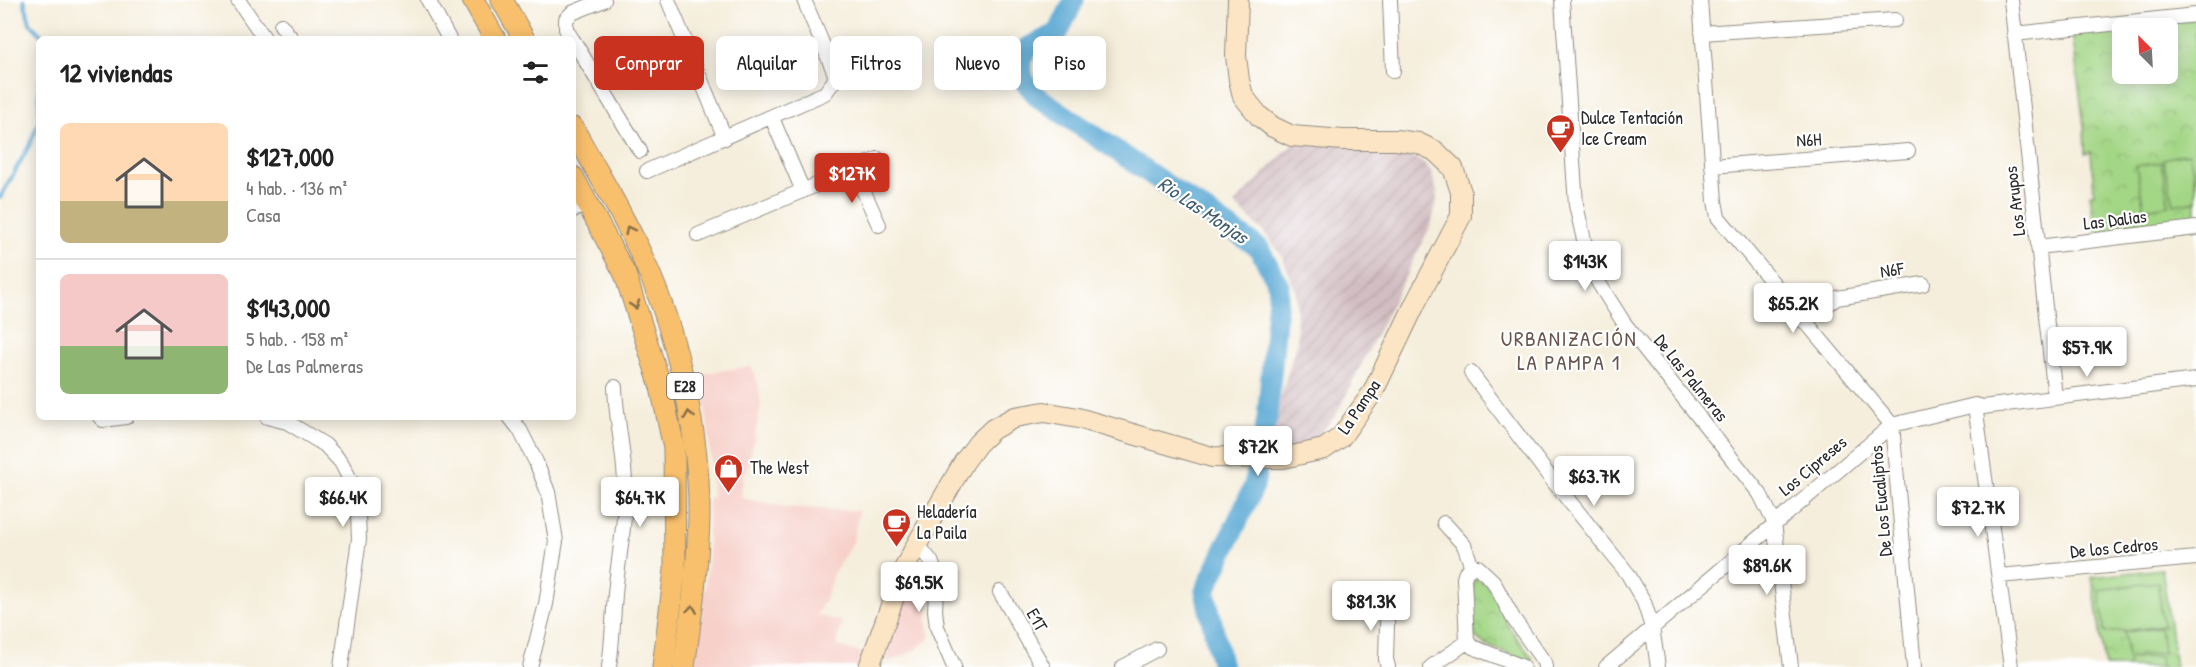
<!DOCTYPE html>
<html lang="es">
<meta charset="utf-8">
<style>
:root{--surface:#fff;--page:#f2f2f2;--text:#222;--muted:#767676;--line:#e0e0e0;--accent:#c8321e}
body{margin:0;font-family:"Patrick Hand",sans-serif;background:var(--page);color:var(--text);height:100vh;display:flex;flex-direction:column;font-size:22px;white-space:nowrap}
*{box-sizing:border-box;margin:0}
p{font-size:20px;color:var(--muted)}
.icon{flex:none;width:33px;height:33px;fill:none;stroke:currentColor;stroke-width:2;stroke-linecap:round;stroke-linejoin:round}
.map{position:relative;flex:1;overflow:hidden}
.details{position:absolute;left:36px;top:36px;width:540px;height:384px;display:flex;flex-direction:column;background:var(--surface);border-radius:9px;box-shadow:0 3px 15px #0003}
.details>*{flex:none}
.banner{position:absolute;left:594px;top:36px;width:570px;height:54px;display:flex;gap:12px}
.needle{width:39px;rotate:336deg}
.tools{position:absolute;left:2112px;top:18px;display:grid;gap:12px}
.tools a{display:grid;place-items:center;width:66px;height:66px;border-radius:9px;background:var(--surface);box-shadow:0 3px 15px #0003;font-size:30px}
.price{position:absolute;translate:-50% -51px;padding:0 14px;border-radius:6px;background:#fff;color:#222;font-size:20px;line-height:39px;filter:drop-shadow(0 2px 3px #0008)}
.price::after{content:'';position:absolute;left:50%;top:36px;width:18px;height:14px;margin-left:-9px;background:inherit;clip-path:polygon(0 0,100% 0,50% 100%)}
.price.on{background:var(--accent);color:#fff}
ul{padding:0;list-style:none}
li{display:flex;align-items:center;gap:18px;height:150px;padding:0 24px}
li+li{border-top:2px solid var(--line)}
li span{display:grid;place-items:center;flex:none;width:168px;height:120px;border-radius:9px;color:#555}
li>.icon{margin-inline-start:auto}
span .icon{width:72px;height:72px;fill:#fffc;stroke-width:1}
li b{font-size:26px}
h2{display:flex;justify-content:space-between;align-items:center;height:72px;padding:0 24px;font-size:26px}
.tag{padding:0 21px;border-radius:9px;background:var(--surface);box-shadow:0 3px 15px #0003;font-size:21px;line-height:54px}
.tag.on{background:var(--accent);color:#fff}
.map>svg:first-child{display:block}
.built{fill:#f7d0ca}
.industrial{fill:url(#industrial-furrows)}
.park{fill:url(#park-crowns);stroke:#678058;stroke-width:1.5;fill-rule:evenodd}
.garden{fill:#a3d685;stroke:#678058;stroke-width:1.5}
.water{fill:#5aa9d4;stroke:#426a80;stroke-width:1.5}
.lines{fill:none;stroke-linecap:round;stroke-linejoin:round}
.stream{stroke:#5aa9d4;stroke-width:4}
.river{stroke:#5aa9d4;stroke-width:21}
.street-casing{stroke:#908c84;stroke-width:16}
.secondary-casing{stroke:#908c84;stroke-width:22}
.primary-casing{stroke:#908c84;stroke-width:23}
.street{stroke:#fff;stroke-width:14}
.secondary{stroke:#fce5c4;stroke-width:20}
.primary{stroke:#f8bf6c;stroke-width:21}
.oneway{stroke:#876e48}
.labels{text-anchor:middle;stroke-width:4.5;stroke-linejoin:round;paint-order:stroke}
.shield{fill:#fff;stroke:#6b6b6b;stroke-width:1.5}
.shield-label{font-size:16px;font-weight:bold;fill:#2b2b2b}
.poi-label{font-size:18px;fill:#2b2b2b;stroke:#fff;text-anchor:start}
.street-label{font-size:18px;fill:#2b2b2b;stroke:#fff}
.water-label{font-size:20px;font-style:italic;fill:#3e5d6f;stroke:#fff}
.quarter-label{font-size:21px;letter-spacing:1.5px;fill:#6a564d;stroke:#fff}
</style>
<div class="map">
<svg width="2196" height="667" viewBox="0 0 2196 667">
<defs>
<pattern id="industrial-furrows" width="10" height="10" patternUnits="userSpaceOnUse" patternTransform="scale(1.5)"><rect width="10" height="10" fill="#d2bec2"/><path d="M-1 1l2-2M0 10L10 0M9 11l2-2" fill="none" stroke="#b4a3a7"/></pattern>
<pattern id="park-crowns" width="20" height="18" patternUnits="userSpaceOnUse" patternTransform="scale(1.5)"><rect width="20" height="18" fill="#a3d685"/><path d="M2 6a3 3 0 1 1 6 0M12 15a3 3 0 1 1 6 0" fill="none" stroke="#8cb873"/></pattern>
</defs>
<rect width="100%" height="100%" fill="#fff"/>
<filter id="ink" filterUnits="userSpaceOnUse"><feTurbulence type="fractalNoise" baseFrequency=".0167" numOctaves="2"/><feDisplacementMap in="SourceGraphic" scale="12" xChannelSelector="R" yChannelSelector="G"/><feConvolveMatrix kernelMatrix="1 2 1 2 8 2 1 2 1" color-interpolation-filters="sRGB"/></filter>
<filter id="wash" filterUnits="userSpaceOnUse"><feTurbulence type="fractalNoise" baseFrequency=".008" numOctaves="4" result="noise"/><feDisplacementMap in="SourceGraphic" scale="24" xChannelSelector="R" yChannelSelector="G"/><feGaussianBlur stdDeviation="1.35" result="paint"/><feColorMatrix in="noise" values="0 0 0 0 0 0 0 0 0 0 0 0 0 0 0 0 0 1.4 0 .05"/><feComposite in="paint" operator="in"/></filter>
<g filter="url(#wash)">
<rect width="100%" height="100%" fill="#f5eedc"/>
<path class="built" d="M 751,366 L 758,384 L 761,406 L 749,463 L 743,476 L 741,498 L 785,507 L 859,511 L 853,542 L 833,574 L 825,600 L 816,615 L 842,622 L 836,646 L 862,653 L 858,667 L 693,667 L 702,617 L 708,555 L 708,499 L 712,497 L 711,457 L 702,374 Z
M 920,573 L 928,592 L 927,619 L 931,638 L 910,653 L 889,662 L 885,655 L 897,619 L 909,586 L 915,575 Z"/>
<path class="industrial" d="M 1296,141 L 1385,145 L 1401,151 L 1422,162 L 1431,172 L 1438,195 L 1431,225 L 1336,415 L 1320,434 L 1305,446 L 1289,452 L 1272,448 L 1280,399 L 1297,342 L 1296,292 L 1282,256 L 1264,232 L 1234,204 Z"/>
<path class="park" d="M 2196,19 L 2196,226 L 2096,235 L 2090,194 L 2094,194 L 2091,152 L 2085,153 L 2084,126 L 2072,32 ZM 2122,28 L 2168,28 L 2168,74 L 2122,74 Z
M 2162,569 L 2176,667 L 2105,667 L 2092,577 Z
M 1475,579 L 1478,579 L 1493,590 L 1508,626 L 1533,659 L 1530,662 L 1486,645 L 1474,636 L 1473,584 Z"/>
<path class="garden" d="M 2189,153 L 2196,186 L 2196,201 L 2174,205 L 2163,159 Z
M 2161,162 L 2169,205 L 2144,209 L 2136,166 Z
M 2158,582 L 2163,626 L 2105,633 L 2099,590 Z
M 2160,628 L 2163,652 L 2127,657 L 2124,632 Z
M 2160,656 L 2161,667 L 2129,667 L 2128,660 Z"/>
<path class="water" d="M 865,39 L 871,52 L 847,63 L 841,50 Z"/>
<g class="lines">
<path class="stream" d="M 24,0 L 30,23 L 45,39
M 0,198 L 29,146 L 39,122 L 39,81"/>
<path class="river" d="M 1074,0 L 1058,33 L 1029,47 L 1020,61 L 1024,81 L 1038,97 L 1259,248 L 1279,286 L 1267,419 L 1254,486 L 1205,591 L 1222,667"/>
</g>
</g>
<g filter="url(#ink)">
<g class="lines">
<defs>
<path id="street" d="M 238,0 L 265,39
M 428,0 L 449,39
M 668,0 L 725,138
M 1390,0 L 1393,71
M 1562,0 L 1576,205 L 1587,253 L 1598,282 L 1624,323 L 1760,494 L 1774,522 L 1791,667
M 1700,0 L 1715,201 L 1718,217 L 1892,425 L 1914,667
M 2011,0 L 2055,397
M 281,25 L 292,39
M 1702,33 L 1895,20
M 2014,34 L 2196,15
M 572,39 L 566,29 L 566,19 L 572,13 L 604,0
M 573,40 L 640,151
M 772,118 L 803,191
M 1712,166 L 1908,151
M 854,170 L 879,225
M 647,171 L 825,93 L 834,81 L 835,74 L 804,0
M 573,210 L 588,204
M 698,235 L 878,159
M 2038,247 L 2196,228
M 1803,321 L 1837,298 L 1923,284
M 1471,373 L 1549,476 L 1628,574 L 1644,602 L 1652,627 L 1658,667
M 1975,405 L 2011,667
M 100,417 L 103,420 L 126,417
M 267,417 L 287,422 L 325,445 L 341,462 L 357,493 L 359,539 L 341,667
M 510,417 L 520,430 L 536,462 L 548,492 L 556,541 L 546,604 L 530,667
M 1444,523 L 1464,545 L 1472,567
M 917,544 L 931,561 L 937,577 L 935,610 L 937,627 L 954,667
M 1472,567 L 1478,567 L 1493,581 L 1513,618 L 1544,662 L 1545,667
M 1999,576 L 2196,558
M 1000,592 L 1043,667
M 1388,592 L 1386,659 L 1388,667
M 1467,642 L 1464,578 L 1466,572 L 1472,567
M 1467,642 L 1473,647 L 1523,667
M 609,667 C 613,639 613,612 616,584 C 620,550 626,517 625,483 C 624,451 616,419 615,387
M 1123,667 L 1157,649
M 1431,667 L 1467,642
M 1606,667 L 1892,425 L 1975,405 L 1983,407 L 2196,380"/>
<path id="secondary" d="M 869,667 L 904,569 L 917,544 L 964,462 L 978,443 L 993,429 L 1015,417 L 1044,412 L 1078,418 L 1212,457 L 1283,458 L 1324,449 L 1341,437 L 1373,392 L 1416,302 L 1461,216 L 1461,192 L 1453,168 L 1435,151 L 1418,143 L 1396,140 L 1343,140 L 1292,136 L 1273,127 L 1259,116 L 1243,96 L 1239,80 L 1236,56 L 1238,0"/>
<path id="primary" d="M 473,0 L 495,39
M 502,0 L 524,39
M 573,128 C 597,172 624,215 644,261 C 678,335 700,436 699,517 C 698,568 691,617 684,667
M 573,177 L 625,274 L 661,387 L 674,448 L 675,570 L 663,667"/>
</defs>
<use href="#street" class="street-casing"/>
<use href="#secondary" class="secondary-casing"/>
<use href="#primary" class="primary-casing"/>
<use href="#street" class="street"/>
<use href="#secondary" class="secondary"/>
<use href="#primary" class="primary"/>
</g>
<defs><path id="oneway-chevron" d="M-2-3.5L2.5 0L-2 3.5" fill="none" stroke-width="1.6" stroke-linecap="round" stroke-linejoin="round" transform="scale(1.5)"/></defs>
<g class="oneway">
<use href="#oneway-chevron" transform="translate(629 230) rotate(-117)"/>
<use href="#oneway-chevron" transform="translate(635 305) rotate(72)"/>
<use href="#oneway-chevron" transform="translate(689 415) rotate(-99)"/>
<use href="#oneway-chevron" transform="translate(692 609) rotate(-82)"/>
</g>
</g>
<defs>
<symbol id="cafe-pin" viewBox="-11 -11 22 30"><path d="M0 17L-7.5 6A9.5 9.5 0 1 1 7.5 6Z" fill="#c8321e" stroke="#fff"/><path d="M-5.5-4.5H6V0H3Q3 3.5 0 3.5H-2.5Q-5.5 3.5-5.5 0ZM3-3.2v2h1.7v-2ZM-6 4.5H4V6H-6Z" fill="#fff"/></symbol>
<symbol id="shop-pin" viewBox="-11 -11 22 30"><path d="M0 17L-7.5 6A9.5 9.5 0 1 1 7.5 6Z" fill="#c8321e" stroke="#fff"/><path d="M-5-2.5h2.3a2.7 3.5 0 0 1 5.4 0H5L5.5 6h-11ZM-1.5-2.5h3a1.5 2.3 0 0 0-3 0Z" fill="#fff"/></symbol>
</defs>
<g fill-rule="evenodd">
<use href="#cafe-pin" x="1544" y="112" width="33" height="45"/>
<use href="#shop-pin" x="712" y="452" width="33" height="45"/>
<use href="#cafe-pin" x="880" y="506" width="33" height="45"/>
</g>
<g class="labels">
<rect class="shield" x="667" y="373" width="36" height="26" rx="4.5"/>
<g class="shield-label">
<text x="685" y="392">E28</text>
</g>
<g class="poi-label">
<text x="1581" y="124">Dulce Tentación<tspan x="1581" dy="21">Ice Cream</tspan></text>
<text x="750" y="474">The West</text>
<text x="917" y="518">Heladería<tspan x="917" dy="21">La Paila</tspan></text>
</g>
<g class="street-label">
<text transform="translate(1809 140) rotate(-4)" y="6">N6H</text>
<text transform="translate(2015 201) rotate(-97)" y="6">Los Arupos</text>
<text transform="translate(2115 220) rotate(-7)" y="6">Las Dalias</text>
<text transform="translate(1892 270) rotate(-9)" y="6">N6F</text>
<text transform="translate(1691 378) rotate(51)" y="6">De Las Palmeras</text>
<text transform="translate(1359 407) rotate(-56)" y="6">La Pampa</text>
<text transform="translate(1813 466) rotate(-40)" y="6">Los Cipreses</text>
<text transform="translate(1881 501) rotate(-95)" y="6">De Los Eucaliptos</text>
<text transform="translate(2114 548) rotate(-5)" y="6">De los Cedros</text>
<text transform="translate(1037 620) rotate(60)" y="6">E1T</text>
</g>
<g class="water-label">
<text transform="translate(1203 210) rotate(34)" y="7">Rio Las Monjas</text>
</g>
<g class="quarter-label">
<text x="1569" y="346">URBANIZACIÓN<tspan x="1569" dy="24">LA PAMPA 1</tspan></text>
</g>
</g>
</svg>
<div class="tools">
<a><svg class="needle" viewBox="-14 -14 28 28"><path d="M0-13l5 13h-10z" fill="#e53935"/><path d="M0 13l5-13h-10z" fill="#767676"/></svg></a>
</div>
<b class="price on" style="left:852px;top:204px">$127K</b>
<b class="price" style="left:1585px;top:292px">$143K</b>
<b class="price" style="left:1793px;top:334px">$65.2K</b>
<b class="price" style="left:2087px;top:378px">$57.9K</b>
<b class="price" style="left:1258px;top:477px">$72K</b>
<b class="price" style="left:1594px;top:507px">$63.7K</b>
<b class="price" style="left:343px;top:528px">$66.4K</b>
<b class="price" style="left:640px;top:528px">$64.7K</b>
<b class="price" style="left:1978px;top:538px">$72.7K</b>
<b class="price" style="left:1767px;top:596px">$89.6K</b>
<b class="price" style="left:919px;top:613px">$69.5K</b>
<b class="price" style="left:1371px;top:632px">$81.3K</b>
<div class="banner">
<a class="tag on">Comprar</a>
<a class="tag">Alquilar</a>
<a class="tag">Filtros</a>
<a class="tag">Nuevo</a>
<a class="tag">Piso</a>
</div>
<section class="details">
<h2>12 viviendas<svg class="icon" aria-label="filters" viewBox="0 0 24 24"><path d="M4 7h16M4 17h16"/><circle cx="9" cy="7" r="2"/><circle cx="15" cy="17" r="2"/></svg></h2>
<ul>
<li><span style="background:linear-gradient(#ffd9b3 65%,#c2b280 0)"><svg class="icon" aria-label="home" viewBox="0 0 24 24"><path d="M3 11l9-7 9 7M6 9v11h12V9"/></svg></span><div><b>$127,000</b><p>4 hab. · 136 m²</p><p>Casa</p></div></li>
<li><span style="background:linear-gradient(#f6c9c9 60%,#8fb573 0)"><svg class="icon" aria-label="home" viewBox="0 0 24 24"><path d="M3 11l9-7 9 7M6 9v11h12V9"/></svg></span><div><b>$143,000</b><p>5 hab. · 158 m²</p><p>De Las Palmeras</p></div></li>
</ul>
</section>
</div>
